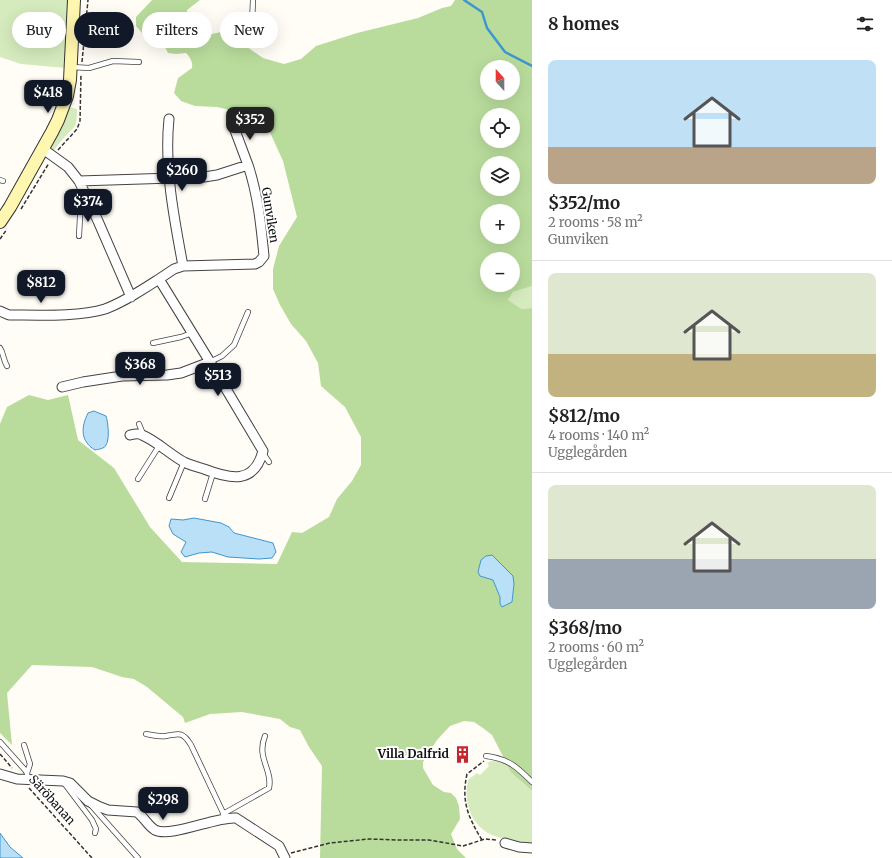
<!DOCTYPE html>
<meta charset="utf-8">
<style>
:root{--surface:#fff;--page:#f2f2f2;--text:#222;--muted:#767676;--line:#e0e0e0;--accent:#111827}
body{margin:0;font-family:Merriweather,serif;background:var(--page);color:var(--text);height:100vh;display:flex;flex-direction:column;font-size:15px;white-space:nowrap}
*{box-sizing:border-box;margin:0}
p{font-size:13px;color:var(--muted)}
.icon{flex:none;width:22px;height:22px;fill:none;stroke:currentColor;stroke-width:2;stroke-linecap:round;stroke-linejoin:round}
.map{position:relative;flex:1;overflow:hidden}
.side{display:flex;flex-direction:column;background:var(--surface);width:360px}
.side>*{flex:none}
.top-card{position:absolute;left:12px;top:12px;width:380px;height:36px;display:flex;gap:8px}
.needle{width:26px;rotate:339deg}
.controls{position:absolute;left:480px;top:60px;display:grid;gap:8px}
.controls a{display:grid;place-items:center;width:40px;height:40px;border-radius:50%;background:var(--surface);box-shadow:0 4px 16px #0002;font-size:20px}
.price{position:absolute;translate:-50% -34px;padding:0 9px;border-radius:8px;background:var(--accent);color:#fff;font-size:13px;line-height:26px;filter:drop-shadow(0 1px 2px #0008)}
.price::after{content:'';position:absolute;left:50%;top:24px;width:12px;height:9px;margin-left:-6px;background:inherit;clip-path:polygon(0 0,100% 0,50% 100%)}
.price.on{background:#222;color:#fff}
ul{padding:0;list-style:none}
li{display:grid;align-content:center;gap:8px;height:212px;padding:0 16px}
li+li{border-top:1px solid var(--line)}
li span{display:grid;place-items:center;height:124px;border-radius:8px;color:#555}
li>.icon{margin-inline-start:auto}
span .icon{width:72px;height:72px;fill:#fffc;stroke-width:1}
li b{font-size:17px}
h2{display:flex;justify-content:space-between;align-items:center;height:48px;padding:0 16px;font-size:17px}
.tag{padding:0 14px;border-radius:18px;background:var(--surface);box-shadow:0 4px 16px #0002;font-size:14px;line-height:36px}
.tag.on{background:var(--accent);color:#fff}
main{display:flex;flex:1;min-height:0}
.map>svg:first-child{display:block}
.green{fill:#d5ebbd}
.forest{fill:#b9dc9c;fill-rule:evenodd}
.water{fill:#b9e0f7;stroke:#3f96cf}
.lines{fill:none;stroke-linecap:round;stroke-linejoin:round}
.stream{stroke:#3f96cf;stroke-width:2.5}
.lane-casing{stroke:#444;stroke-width:6}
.street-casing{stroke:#444;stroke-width:11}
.secondary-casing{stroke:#333;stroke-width:14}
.path{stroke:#333;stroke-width:1.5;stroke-dasharray:4 2;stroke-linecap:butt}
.lane{stroke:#fff;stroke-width:4.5}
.street{stroke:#fff;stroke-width:9}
.secondary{stroke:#fff6b0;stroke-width:12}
.labels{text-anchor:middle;stroke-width:4;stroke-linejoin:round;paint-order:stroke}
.street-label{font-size:12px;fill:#111;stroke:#fff}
.poi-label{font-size:12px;font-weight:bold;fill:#111;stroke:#fff;text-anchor:end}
</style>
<main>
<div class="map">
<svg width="532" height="858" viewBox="0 0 532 858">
<rect width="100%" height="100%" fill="#fffdf5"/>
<path class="green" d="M 0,0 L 69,0 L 66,68 L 21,64 L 0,57 Z
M 69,107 L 77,109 C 77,130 75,125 63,139 C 59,143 56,147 53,152 L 50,148 L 50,145 Z
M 532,286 L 532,308 L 522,309 L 508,300 L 513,292 Z
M 491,761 L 505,762 L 522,782 L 532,791 L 532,844 C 519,842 505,840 492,835 C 471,825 463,802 468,780 L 477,773 L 480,775 L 489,766 L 487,763 Z"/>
<path class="forest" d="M 152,0 L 200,0 L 187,10 L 188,26 L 198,37 L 221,32 L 227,33 L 263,58 L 284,64 L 301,59 L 316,46 L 357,33 L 418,18 L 442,8 L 451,6 L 455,0 L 532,0 L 532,286 L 513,292 L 508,300 L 522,309 L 532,308 L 532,791 L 511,772 L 492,735 L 483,728 L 474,722 L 464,721 L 450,726 L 437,740 L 427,756 L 423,762 L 423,768 L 433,785 L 444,792 L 451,793 L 456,798 L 459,806 L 460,819 L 451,834 L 457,849 L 466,858 L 320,858 L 322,766 L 309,747 L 300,730 L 290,727 L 280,719 L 242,712 L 210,714 L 185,723 L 183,717 L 147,687 L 134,679 L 122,677 L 92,667 L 32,665 L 7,693 L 12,745 L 0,733 L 0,424 L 7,407 L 29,395 L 48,400 L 68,395 L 78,440 L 114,468 L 150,527 L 182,562 L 277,564 L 292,532 L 302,533 L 329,517 L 337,499 L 352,481 L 361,465 L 361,437 L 345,407 L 321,386 L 318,363 L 306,341 L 291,324 L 280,305 L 273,289 L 273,269 L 279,246 L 297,217 L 283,161 L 268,128 L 256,116 L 217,107 L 195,106 L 181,101 L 174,93 L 178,78 L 192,68 C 193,62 190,57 186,53 L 176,54 L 168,53 L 163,43 L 143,34 L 136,26 L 136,17 ZM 487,67 L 513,67 L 513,93 L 487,93 ZM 487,115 L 513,115 L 513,141 L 487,141 ZM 487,163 L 513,163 L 513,189 L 487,189 ZM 487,211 L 513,211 L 513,237 L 487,237 ZM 487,259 L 513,259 L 513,285 L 487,285 ZM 492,555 L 503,567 L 514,584 L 512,602 L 500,597 L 493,579 L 480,576 Z"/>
<path class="water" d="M 94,411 L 106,416 C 108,422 110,439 106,445 C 104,449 99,449 95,450 C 80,441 81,427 88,413 Z
M 194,518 L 221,523 L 229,527 L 234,533 L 273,543 L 276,552 L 272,558 L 259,559 L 228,557 L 212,552 L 199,553 L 185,557 L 181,552 L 186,542 L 173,534 L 169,526 L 171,519 L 183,520 Z
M 492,555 L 513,576 L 514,584 L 512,602 L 502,607 L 500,604 L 500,597 L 493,580 L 480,576 L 478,572 L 481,560 L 486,556 Z
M 0,833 L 10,847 L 23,858 L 0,858 Z"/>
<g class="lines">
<path class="stream" d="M 464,0 L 482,12 L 487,28 L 505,52 L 532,66"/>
<defs>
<path id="lane" d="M 252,23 L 253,0
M 72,67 L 89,68 L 113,61 L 139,62
M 0,180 L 3,181
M 79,236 L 81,198 L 86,196
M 153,343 L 181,337 L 192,333
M 0,348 C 4,354 3,360 7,366
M 210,362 L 222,356 L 234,345 L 248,312
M 139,424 L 143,434
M 263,453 L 269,462
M 138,479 L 159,446
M 169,498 L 184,462
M 205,499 L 213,473
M 146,734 C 152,735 159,737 166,736 C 180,733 183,732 191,745 L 226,819
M 0,742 L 25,770 L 27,773 L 28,780
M 24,745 L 30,764 L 27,773
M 486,756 C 509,759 517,767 532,782
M 64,783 L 92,820 L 96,829 L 95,833
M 90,804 L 138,858
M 223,814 L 269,788 C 273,770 256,758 265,736"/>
<path id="street" d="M 169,119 C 164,167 174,218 183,266
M 233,125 L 248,165
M 43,149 L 68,167 L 79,181 L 98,221 L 131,297
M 79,181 L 204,177 L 217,175 L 248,165 C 258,195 261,225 264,256 L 259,262 L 255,264 L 183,266 L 174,269 L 159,279
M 0,311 L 9,315 C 36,315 80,317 105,309 C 124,302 142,290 159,279 L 210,362 L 263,451 C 254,485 230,479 204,469 C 197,467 190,465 184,462 C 171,455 155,440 142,435 C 139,433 134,434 130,435
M 62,387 L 83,382 L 122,376 L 167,375 L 181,373 L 210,362
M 0,774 L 17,779 L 63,781 L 70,783 L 88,801 L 100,807 L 108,810 L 137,812 C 144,817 148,826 155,830 C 171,838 217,816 236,818 L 279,846 L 285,858
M 505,843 L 519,847 L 532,848"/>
<path id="secondary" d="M 0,222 L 10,207 L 52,132 L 58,120 L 67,96 L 70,80 L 74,0"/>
</defs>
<use href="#lane" class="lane-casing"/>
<use href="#street" class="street-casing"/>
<use href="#secondary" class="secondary-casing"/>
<path class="path" d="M 82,62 L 88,0
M 58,150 L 77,129 L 80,121 L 81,74
M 21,209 L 49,163
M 0,239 L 7,229
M 0,754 L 12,768
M 29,788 L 92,858
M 482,840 C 468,817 461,801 467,774 L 484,761
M 291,853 L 330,843 L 369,839 L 398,840 L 429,840 L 463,846 L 485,839 L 497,840"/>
<use href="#lane" class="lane"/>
<use href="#street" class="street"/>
<use href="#secondary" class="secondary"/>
</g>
<defs>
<symbol id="building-bare" viewBox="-9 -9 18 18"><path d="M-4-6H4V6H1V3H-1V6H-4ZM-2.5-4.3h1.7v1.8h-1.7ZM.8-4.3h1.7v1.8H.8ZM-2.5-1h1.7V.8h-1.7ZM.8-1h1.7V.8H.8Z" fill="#c4262e" stroke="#fff" stroke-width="2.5" paint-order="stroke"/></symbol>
</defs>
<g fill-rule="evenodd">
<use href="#building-bare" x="450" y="742" width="25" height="25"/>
</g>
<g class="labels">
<g class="street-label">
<text transform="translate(270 215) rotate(81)" y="4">Gunviken</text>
<text transform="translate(52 800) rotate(48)" y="4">Säröbanan</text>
</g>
<g class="poi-label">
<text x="449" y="758">Villa Dalfrid</text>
</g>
</g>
</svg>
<div class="controls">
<a><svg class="needle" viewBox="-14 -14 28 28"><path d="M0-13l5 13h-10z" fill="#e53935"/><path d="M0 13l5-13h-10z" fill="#767676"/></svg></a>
<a><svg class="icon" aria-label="locate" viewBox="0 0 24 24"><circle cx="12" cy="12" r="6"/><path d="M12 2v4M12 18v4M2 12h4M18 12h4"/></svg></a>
<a><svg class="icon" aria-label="layers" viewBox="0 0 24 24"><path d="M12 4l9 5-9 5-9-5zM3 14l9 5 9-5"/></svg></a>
<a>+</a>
<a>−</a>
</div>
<b class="price" style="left:48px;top:114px">$418</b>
<b class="price on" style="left:250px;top:141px">$352</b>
<b class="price" style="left:182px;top:192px">$260</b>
<b class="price" style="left:88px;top:223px">$374</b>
<b class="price" style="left:41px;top:304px">$812</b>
<b class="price" style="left:140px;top:386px">$368</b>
<b class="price" style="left:218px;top:397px">$513</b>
<b class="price" style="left:163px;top:821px">$298</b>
<div class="top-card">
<a class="tag">Buy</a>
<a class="tag on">Rent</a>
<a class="tag">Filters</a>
<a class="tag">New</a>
</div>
</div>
<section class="side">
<h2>8 homes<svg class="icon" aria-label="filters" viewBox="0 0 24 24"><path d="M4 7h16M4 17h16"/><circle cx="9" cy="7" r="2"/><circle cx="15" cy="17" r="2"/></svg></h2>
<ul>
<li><span style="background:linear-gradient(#bfe0f5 70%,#b9a48a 0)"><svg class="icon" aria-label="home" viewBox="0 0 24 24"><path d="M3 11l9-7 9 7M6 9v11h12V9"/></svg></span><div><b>$352/mo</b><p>2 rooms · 58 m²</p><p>Gunviken</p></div></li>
<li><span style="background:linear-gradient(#dfe7d0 65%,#c2b280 0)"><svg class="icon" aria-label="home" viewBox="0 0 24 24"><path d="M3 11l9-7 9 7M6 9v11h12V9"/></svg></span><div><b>$812/mo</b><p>4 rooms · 140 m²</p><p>Ugglegården</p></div></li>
<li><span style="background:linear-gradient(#dfe7d0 60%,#9aa5b1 0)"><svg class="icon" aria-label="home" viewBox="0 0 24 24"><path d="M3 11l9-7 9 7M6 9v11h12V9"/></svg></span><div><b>$368/mo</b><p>2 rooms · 60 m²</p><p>Ugglegården</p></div></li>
</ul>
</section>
</main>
